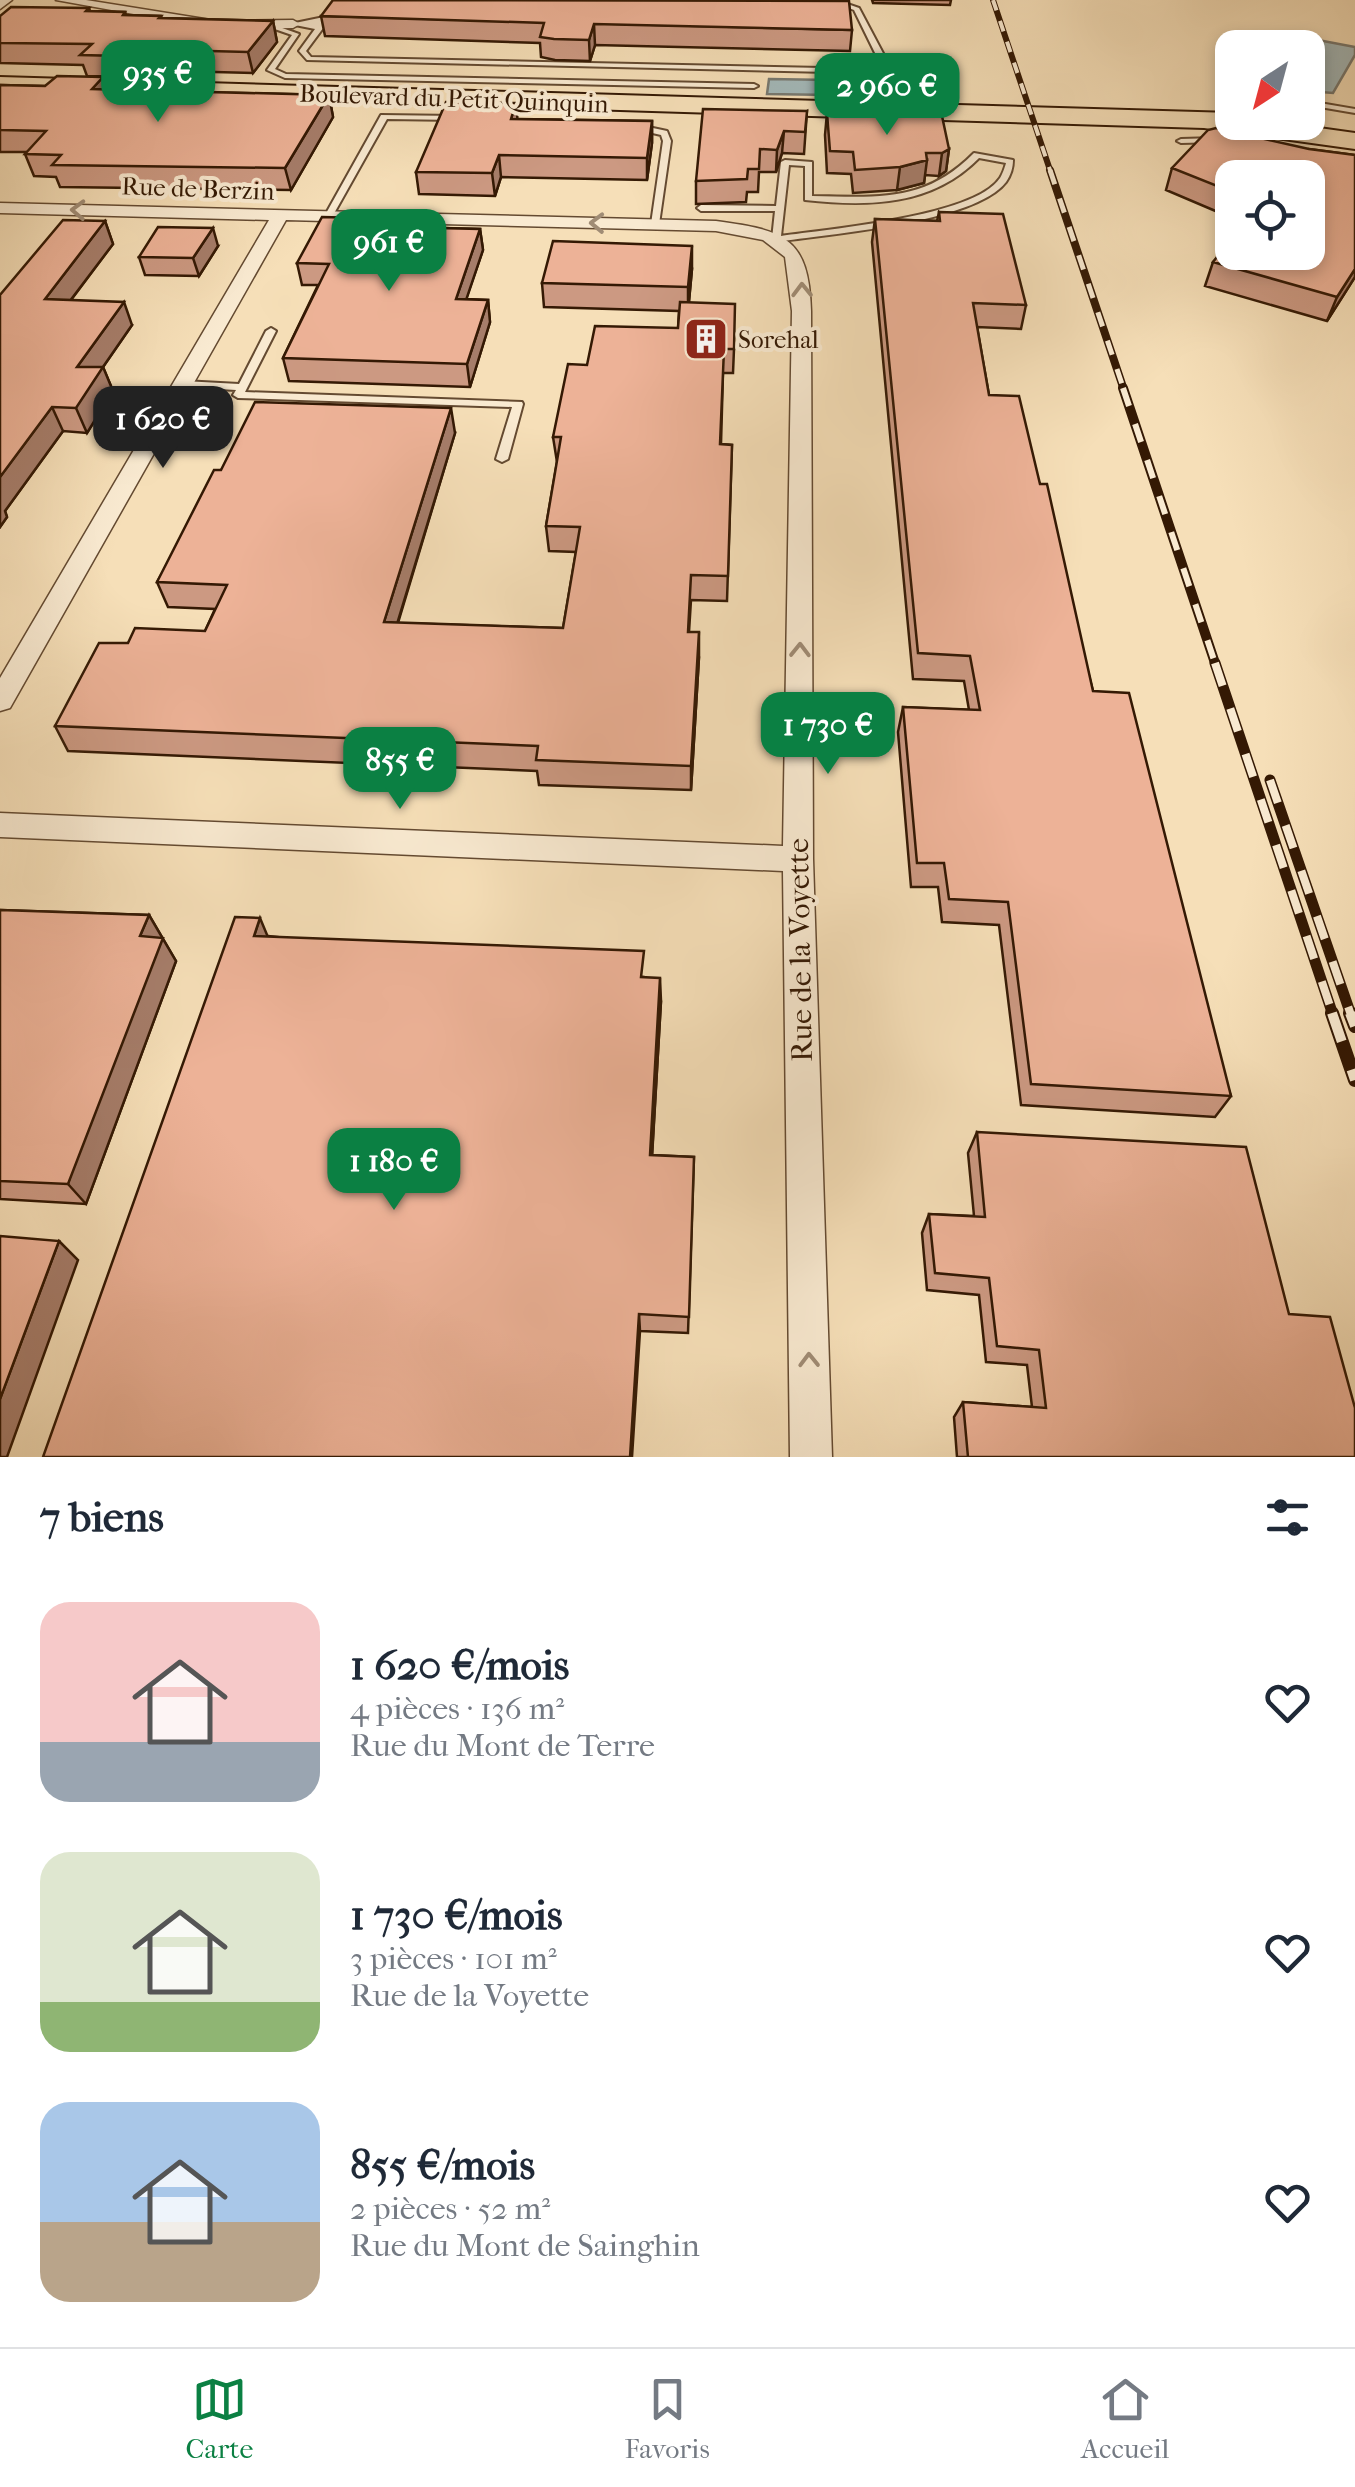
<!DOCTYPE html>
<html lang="fr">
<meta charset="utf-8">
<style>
:root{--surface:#fff;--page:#f6f6f7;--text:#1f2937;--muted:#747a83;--line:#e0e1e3;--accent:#0b8043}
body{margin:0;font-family:"IM FELL French Canon",serif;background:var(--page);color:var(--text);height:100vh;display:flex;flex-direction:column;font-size:38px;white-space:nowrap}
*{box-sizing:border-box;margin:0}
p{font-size:32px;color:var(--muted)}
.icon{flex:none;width:55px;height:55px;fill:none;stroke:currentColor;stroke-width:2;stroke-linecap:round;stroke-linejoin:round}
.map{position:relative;height:1457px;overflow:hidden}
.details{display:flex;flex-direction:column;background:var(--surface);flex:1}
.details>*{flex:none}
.needle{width:65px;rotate:216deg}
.controls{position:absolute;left:1215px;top:30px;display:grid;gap:20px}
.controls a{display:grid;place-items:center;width:110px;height:110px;border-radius:20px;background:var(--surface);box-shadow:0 5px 15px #0003;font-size:50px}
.price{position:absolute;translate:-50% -85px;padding:0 22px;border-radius:20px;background:var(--accent);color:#fff;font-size:32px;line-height:65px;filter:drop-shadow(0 2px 5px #0008)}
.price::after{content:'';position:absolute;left:50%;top:60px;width:30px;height:22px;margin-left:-15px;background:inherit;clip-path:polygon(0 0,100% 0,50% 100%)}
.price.current{background:#222;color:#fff}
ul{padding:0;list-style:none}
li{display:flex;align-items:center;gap:30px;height:250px;padding:0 40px}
li span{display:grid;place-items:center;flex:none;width:280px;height:200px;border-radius:30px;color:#555}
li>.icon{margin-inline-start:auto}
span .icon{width:120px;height:120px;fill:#fffc;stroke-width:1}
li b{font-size:42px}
h2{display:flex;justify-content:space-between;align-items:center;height:120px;padding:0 40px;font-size:42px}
.tab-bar{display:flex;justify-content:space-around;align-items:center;height:140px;border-top:2px solid var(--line);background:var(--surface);font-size:28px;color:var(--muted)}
.tab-bar a{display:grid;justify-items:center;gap:5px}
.tab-bar .current{color:var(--accent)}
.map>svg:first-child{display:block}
.water{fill:#a3b9ba;stroke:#777971;stroke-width:2.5}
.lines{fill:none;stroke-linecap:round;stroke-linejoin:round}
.lane-casing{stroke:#644a31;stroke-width:4}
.street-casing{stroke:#644a31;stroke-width:3}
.primary-casing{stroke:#341904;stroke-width:4}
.lane{fill:#f9ead1;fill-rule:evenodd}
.street{fill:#f9ead1;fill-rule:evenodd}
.primary{fill:#f6dfb8;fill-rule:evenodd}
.rail-far4-casing{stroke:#341904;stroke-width:6}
.rail-far3-casing{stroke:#341904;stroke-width:8}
.rail-far2-casing{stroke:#341904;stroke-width:10}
.rail-far1-casing{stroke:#341904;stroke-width:11}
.rail-casing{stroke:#341904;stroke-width:14}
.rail-far4{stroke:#f9ead1;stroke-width:4;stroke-dasharray:11;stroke-linecap:butt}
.rail-far3{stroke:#f9ead1;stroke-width:5;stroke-dasharray:15;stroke-linecap:butt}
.rail-far2{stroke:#f9ead1;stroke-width:6;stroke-dasharray:19;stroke-linecap:butt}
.rail-far1{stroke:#f9ead1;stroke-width:8;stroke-dasharray:24;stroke-linecap:butt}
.rail{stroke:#f9ead1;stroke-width:10;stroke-dasharray:30;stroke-linecap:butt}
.wall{fill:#cc9982;stroke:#341904;stroke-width:2.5}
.shaded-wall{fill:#a67d6a;stroke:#341904;stroke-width:2.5}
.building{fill:#edb297;stroke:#341904;stroke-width:2.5}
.oneway{stroke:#a08c75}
.labels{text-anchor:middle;stroke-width:8;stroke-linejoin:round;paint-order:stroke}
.far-street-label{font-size:25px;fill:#341904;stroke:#f9ead1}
.far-poi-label{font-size:25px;fill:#341904;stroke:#f9ead1;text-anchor:start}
.street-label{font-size:30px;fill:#341904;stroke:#f9ead1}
</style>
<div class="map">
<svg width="1355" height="1457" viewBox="0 0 1355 1457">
<rect width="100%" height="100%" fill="#f6dfb8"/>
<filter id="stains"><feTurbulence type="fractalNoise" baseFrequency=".002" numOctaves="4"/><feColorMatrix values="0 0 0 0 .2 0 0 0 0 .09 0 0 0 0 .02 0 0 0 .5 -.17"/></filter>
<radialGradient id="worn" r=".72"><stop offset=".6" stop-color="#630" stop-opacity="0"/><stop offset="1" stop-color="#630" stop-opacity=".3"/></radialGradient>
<path class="water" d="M 1281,33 L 1355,47 L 1355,55 L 1333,93 L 1308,91 L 1308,48 L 1271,47 Z
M 769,79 L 892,81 L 897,96 L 767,94 Z"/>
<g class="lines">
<defs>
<path id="lane" d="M 338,0 L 344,0 L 306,51 L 311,57 L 871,69 L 878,63 L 878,59 L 854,10 L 830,1 L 836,0 L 859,8 L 886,59 L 886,64 L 873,73 L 307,60 L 299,51 L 315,29 L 290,24 L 324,17 Z
M 271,24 L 299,34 L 275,69 L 286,74 L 754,84 L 758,86 L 754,88 L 285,78 L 267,70 L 292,35 L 269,27 Z
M 1308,101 L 1355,109 L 1355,113 L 1308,105 Z
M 381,115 L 457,116 L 461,118 L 457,120 L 387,119 L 332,217 L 325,219 L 324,217 Z
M 634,124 L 667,131 L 671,141 L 659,224 L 655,227 L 651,224 L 663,141 L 661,135 L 631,128 L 630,126 Z
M 1216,138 L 1219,138 L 1219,142 L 1181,143 L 1177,141 L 1181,139 Z
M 974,153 L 1013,160 C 1013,167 1011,175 1006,182 C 975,223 828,234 776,242 L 772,239 L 775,211 L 701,211 L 697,208 L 701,205 L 776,206 L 781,162 L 785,160 L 812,162 L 812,196 C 878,197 925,203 974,153 ZM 979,158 L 1006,163 C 1005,167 1002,175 1000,178 C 974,217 827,229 781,236 L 789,165 L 805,166 L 805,200 C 869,207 932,206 979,158 Z
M 271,328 L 276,331 L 245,392 L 522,402 L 523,404 L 508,459 L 502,462 L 496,459 L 512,407 L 238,398 L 233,395 L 236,390 L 183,387 L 178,384 L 183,381 L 239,384 L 266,331 Z"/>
<path id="street" d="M 0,0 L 12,0 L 0,9 Z
M 56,0 L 86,0 L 217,21 L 293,20 L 300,24 L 293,28 L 217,29 Z
M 0,203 L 716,221 C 784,230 809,237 811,311 L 813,859 L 832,1457 L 790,1457 L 783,871 L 0,837 L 0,813 L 783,846 L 792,311 L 785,257 L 763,240 L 716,231 L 286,220 L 10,708 L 0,711 L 0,678 L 269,220 L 0,213 Z"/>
<path id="primary" d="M 0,77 L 1232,113 L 1232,122 L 1276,122 L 1355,133 L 1355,149 L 1204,128 L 0,91 Z"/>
</defs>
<use href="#lane" class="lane-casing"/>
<use href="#street" class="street-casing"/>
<use href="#primary" class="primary-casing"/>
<use href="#lane" class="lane"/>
<use href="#street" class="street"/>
<use href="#primary" class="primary"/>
<defs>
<path id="rail-far4" d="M 993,0 L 1051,173"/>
<path id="rail-far3" d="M 1050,170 L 1124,390"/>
<path id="rail-far2" d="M 1123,388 L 1216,666"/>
<path id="rail-far1" d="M 1215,663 L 1333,1015
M 1270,780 L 1351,1015"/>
<path id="rail" d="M 1332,1013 L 1355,1080
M 1350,1013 L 1355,1026"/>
</defs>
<use href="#rail-far4" class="rail-far4-casing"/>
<use href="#rail-far3" class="rail-far3-casing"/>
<use href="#rail-far2" class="rail-far2-casing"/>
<use href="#rail-far1" class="rail-far1-casing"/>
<use href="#rail" class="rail-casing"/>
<use href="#rail-far4" class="rail-far4"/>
<use href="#rail-far3" class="rail-far3"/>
<use href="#rail-far2" class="rail-far2"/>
<use href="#rail-far1" class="rail-far1"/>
<use href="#rail" class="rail"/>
</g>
<path class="wall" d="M 872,0 L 951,0 L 950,5 L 873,3 Z
M 89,8 L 90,11 L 125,12 L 126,15 L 161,16 L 162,18 L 273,21 L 277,42 L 253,73 L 136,70 L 130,77 L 87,76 L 83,65 L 0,63 L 0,43 Z
M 321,16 L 852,30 L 850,51 L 595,45 L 590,61 L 555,60 L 541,57 L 540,43 L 325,36 Z
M 103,77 L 107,90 L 329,95 L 333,117 L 291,190 L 60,187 L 56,177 L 34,176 L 25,154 L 27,152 L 0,152 L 0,85 L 45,86 Z
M 807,111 L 804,154 L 782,153 L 776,172 L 759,172 L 758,192 L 747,192 L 746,202 L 696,204 L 696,181 Z
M 827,113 L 949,149 L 946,171 L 939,176 L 925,175 L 924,183 L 897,190 L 853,193 L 851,174 L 827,173 L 825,135 Z
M 518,119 L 652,121 L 652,143 L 647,180 L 501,177 L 495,196 L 419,194 L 416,172 Z
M 1309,149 L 1355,155 L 1355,277 L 1327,321 L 1205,286 L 1213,262 L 1308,178 L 1232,178 L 1232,218 L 1166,190 L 1172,168 Z
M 939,212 L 1026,305 L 1021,329 L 977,327 L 989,395 L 1040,484 L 1093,691 L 1231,1096 L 1215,1117 L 1021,1105 L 999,925 L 942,922 L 938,887 L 911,887 L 898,732 L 903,707 L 969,710 L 964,681 L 913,679 L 872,242 L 875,219 L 937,221 Z
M 400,219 L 401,227 L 480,229 L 483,250 L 466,299 L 488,300 L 490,322 L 470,387 L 289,381 L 283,358 L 318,285 L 302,285 L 297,263 Z
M 105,221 L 113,244 L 71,300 L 132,325 L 103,367 L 113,391 L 87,433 L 63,431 L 5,511 L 7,517 L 0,527 L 0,295 Z
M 218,246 L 199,276 L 145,275 L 139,257 Z
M 692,269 L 689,302 L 734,349 L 733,373 L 723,373 L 721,444 L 732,445 L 727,601 L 691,600 L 689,632 L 699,657 L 691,790 L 539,785 L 537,771 L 68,751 L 55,726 L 128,643 L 205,631 L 215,609 L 168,607 L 157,582 L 221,470 L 455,433 L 398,623 L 563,628 L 576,552 L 549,551 L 546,526 L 557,462 L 553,437 L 587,365 L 678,328 L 679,311 L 544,307 L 542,283 Z
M 0,910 L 149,915 L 176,961 L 86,1204 L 0,1199 Z
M 268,936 L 644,977 L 661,1001 L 652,1155 L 694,1157 L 688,1333 L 640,1331 Z
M 977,1132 L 1289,1314 L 1355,1457 L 957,1457 L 954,1417 L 963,1402 L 1032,1407 L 1027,1365 L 986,1362 L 979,1295 L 927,1290 L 922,1233 L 929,1214 L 974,1216 L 968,1153 Z"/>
<path class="shaded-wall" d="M 273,21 L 277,42 L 253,73 L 248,52 Z
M 594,24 L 595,45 L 590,61 L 589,40 Z
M 130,49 L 136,70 L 130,77 L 123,56 Z
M 103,77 L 110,98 L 92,89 Z
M 329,95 L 333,117 L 291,190 L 285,168 Z
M 516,103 L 518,125 L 511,119 Z
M 652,121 L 652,143 L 647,180 L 647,158 Z
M 784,131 L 782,153 L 776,172 L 777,150 Z
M 949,149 L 946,171 L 939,176 L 942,153 Z
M 499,155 L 501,177 L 495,196 L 492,173 Z
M 927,160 L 924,183 L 897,190 L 900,167 Z
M 105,221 L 113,244 L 54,322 L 45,299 Z
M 213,228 L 218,246 L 199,276 L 193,258 Z
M 480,229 L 483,250 L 459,321 L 456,299 Z
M 692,246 L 692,269 L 688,311 L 688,287 Z
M 1355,269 L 1355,277 L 1327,321 L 1337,297 Z
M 488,300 L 490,322 L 470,387 L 467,364 Z
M 124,302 L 132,325 L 103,367 L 113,391 L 87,433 L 76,408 L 77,367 Z
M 52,407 L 63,431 L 5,511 L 7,517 L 0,527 L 0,477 Z
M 451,408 L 455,433 L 390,647 L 384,622 Z
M 699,632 L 699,657 L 691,790 L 691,766 Z
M 149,915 L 176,961 L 86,1204 L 68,1184 L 140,936 Z
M 260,918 L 270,942 L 254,936 Z
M 660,978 L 661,1001 L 651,1175 L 650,1155 Z
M 59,1241 L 78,1260 L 7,1457 L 0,1457 L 0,1399 Z
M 639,1314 L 640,1331 L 632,1457 L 630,1457 Z"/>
<path class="building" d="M 333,0 L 849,1 L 852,30 L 594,24 L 589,40 L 554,39 L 540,37 L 544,23 L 321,16 Z
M 11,7 L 89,8 L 86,11 L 125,12 L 123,15 L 161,16 L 159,18 L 273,21 L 248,52 L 130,49 L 123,56 L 80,55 L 92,44 L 0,43 L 0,16 Z
M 57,76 L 103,77 L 92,89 L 329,95 L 285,168 L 52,165 L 61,155 L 25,154 L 46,131 L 0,130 L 0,85 L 45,86 Z
M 446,102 L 516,103 L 511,119 L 652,121 L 647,158 L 499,155 L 492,173 L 416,172 Z
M 703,109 L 807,111 L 805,132 L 784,131 L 777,150 L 760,149 L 759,169 L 748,169 L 747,179 L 696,181 Z
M 827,113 L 942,116 L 949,149 L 942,153 L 926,153 L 927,160 L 900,167 L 855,170 L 853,152 L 830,151 Z
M 1216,128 L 1309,149 L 1355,155 L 1355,269 L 1337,297 L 1213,262 L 1232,238 L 1232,252 L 1308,252 L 1308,178 L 1232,178 L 1232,192 L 1172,168 L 1208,130 Z
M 939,212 L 1003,214 L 1026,305 L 973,303 L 989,395 L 1019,396 L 1040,484 L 1047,484 L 1093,691 L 1129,693 L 1231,1096 L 1031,1084 L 1008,902 L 949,899 L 944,863 L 917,863 L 903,707 L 980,710 L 970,656 L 918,653 L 875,219 L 940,221 Z
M 322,217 L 400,219 L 396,227 L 480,229 L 456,299 L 488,300 L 467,364 L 283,358 L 329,264 L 297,263 Z
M 63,220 L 105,221 L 45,299 L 124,302 L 77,367 L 103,367 L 76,408 L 52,407 L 0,477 L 0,295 Z
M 158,227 L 213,228 L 193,258 L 139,257 Z
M 553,241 L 692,246 L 688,287 L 542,283 Z
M 680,302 L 735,304 L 734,349 L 724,349 L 720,444 L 732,445 L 728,576 L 691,575 L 688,632 L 699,632 L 691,766 L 536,760 L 538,746 L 55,726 L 99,643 L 128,643 L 135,628 L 205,631 L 227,585 L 157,582 L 214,470 L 221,470 L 255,402 L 451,408 L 384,622 L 563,628 L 580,527 L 546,526 L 561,437 L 553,437 L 568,364 L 587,365 L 595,326 L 678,328 Z
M 0,910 L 149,915 L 140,936 L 163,938 L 68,1184 L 0,1181 Z
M 235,917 L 260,918 L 254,936 L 644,951 L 641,977 L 660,978 L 650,1155 L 694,1157 L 689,1317 L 639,1314 L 630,1457 L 43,1457 Z
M 977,1132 L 1246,1147 L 1289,1314 L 1330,1317 L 1355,1408 L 1355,1457 L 968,1457 L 963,1402 L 1046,1408 L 1039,1350 L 997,1346 L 989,1278 L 935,1273 L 929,1214 L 985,1217 Z
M 0,1236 L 59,1241 L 0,1399 Z"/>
<defs><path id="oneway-chevron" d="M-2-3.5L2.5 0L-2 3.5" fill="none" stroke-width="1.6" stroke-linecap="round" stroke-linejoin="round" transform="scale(2.5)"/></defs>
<g class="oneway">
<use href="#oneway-chevron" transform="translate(78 210) rotate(-178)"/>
<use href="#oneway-chevron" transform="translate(597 223) rotate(-179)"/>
<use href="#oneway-chevron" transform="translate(802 290) rotate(-91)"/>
<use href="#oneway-chevron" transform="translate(800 650) rotate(-89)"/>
<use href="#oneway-chevron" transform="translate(809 1360) rotate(-91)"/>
</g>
<defs>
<symbol id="building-square" viewBox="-11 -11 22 22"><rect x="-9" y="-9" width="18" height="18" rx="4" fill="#8f2418" stroke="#f9ead1"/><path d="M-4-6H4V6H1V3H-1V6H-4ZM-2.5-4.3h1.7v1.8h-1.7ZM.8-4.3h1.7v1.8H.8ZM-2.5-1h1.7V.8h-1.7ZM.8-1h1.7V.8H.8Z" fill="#fff"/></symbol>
</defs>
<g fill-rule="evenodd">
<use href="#building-square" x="681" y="314" width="50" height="50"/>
</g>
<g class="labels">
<g class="far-street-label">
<text transform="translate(454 98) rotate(2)" y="9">Boulevard du Petit Quinquin</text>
<text transform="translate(198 188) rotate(2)" y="9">Rue de Berzin</text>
</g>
<g class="far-poi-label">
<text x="738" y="348">Sorehal</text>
</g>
<g class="street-label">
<text transform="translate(800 950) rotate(-91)" y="10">Rue de la Voyette</text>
</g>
</g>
<rect width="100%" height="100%" filter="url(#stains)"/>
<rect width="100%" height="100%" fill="url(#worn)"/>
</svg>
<div class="controls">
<a><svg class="needle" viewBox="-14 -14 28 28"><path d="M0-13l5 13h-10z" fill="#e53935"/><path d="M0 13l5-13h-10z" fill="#747a83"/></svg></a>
<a><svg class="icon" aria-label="locate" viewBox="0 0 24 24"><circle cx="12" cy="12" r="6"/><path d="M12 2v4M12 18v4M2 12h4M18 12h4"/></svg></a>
</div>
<b class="price" style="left:158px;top:125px">935 €</b>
<b class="price" style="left:887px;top:138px">2 960 €</b>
<b class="price" style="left:389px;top:294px">961 €</b>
<b class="price current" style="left:163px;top:471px">1 620 €</b>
<b class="price" style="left:828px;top:777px">1 730 €</b>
<b class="price" style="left:400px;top:812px">855 €</b>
<b class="price" style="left:394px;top:1213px">1 180 €</b>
</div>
<section class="details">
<h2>7 biens<svg class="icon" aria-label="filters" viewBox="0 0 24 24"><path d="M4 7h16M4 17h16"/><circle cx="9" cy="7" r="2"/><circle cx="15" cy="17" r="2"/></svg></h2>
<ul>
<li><span style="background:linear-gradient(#f6c9c9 70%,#9aa5b1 0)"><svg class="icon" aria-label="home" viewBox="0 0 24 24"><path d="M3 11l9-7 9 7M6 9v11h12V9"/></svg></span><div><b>1 620 €/mois</b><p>4 pièces · 136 m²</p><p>Rue du Mont de Terre</p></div><svg class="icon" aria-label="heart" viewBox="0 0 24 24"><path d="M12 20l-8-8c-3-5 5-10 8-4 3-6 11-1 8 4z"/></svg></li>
<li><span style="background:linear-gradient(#dfe7d0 75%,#8fb573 0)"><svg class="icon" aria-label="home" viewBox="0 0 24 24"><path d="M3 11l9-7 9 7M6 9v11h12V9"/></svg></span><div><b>1 730 €/mois</b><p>3 pièces · 101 m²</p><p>Rue de la Voyette</p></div><svg class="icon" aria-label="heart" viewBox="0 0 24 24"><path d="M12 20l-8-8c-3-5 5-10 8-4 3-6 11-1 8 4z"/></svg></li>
<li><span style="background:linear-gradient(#a9c7e8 60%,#b9a48a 0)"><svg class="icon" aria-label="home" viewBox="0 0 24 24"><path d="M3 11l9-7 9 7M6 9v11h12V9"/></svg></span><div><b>855 €/mois</b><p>2 pièces · 52 m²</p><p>Rue du Mont de Sainghin</p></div><svg class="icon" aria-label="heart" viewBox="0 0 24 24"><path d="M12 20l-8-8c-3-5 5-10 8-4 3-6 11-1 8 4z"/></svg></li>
</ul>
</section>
<nav class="tab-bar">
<a class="current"><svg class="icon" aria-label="map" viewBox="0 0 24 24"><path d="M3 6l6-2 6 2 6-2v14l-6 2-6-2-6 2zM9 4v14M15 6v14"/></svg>Carte</a>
<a><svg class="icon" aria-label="saved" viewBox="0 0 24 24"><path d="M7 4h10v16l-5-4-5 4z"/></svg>Favoris</a>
<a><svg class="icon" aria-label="home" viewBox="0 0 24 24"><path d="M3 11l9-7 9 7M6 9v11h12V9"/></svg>Accueil</a>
</nav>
